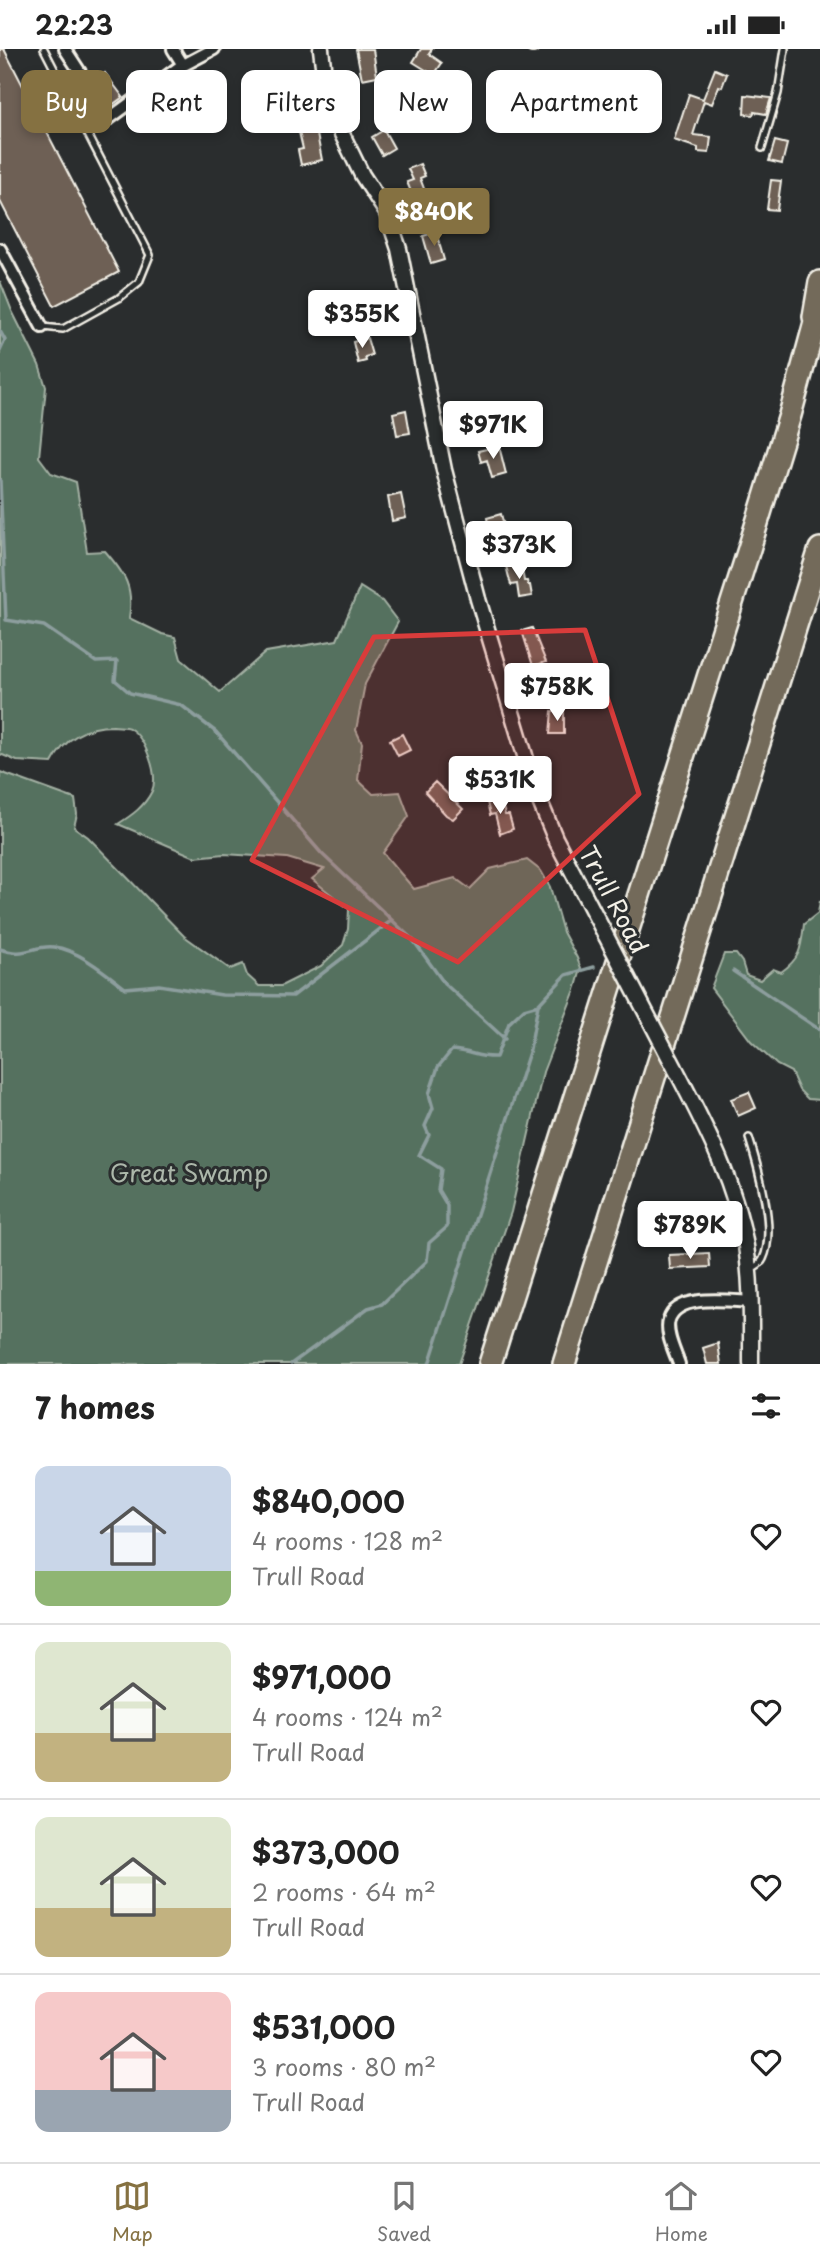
<!DOCTYPE html>
<meta charset="utf-8">
<style>
:root{--surface:#fff;--page:#f6f6f6;--text:#222;--muted:#767676;--line:#e0e0e0;--accent:#857141}
body{margin:0;font-family:"Playpen Sans",sans-serif;background:var(--page);color:var(--text);height:100vh;display:flex;flex-direction:column;font-size:26px;white-space:nowrap}
*{box-sizing:border-box;margin:0}
p{font-size:23px;color:var(--muted)}
.icon{flex:none;width:38px;height:38px;fill:none;stroke:currentColor;stroke-width:2;stroke-linecap:round;stroke-linejoin:round}
.map{position:relative;height:1315px;overflow:hidden}
.sheet{display:flex;flex-direction:column;background:var(--surface);flex:1}
.sheet>*{flex:none}
.banner{position:absolute;left:21px;top:21px;width:779px;height:63px;display:flex;gap:14px}
.price{position:absolute;translate:-50% -60px;padding:0 16px;border-radius:7px;background:#fff;color:#222;font-size:23px;line-height:46px;filter:drop-shadow(0 2px 4px #0008)}
.price::after{content:'';position:absolute;left:50%;top:42px;width:21px;height:16px;margin-left:-10px;background:inherit;clip-path:polygon(0 0,100% 0,50% 100%)}
.price.on{background:var(--accent);color:#fff}
ul{padding:0;list-style:none}
li{display:flex;align-items:center;gap:21px;height:175px;padding:0 35px}
li+li{border-top:2px solid var(--line)}
li span{display:grid;place-items:center;flex:none;width:196px;height:140px;border-radius:14px;color:#555}
li>.icon{margin-inline-start:auto}
span .icon{width:84px;height:84px;fill:#fffc;stroke-width:1}
li b{font-size:30px}
h2{display:flex;justify-content:space-between;align-items:center;height:84px;padding:0 35px;font-size:30px}
.pill{padding:0 24px;border-radius:14px;background:var(--surface);box-shadow:0 4px 10px #0003;font-size:24px;line-height:63px}
.pill.on{background:var(--accent);color:#fff}
.status{display:flex;justify-content:space-between;align-items:center;height:49px;padding:0 35px;background:var(--surface);direction:ltr}
.status svg{height:19px;fill:currentColor}
.tabs{display:flex;justify-content:space-around;align-items:center;height:98px;border-top:2px solid var(--line);background:var(--surface);font-size:19px;color:var(--muted)}
.tabs a{display:grid;justify-items:center;gap:4px}
.tabs .on{color:var(--accent)}
.map>svg:first-child{display:block}
.green{fill:#55715f;stroke:#a4b1a4;stroke-width:2}
.lines{fill:none;stroke-linecap:round;stroke-linejoin:round}
.stream{stroke:#8d9e9e;stroke-width:3.5}
.building{fill:#6e6054;stroke:#f4f1e8;stroke-width:2}
.service-casing{stroke:#f4f1e8;stroke-width:10}
.minor-casing{stroke:#f4f1e8;stroke-width:16}
.tertiary-casing{stroke:#f4f1e8;stroke-width:19}
.motorway-casing{stroke:#f4f1e8;stroke-width:26}
.service{stroke:#2a2d2e;stroke-width:5}
.minor{stroke:#2a2d2e;stroke-width:10}
.tertiary{stroke:#2a2d2e;stroke-width:14}
.motorway{stroke:#736b5a;stroke-width:21}
.tertiary-bridge-casing{stroke:#f4f1e8;stroke-width:19;stroke-linecap:butt}
.tertiary-bridge{stroke:#2a2d2e;stroke-width:14}
.marked{fill:#d93c3b;fill-opacity:0.2;stroke:#d93c3b;stroke-width:5;stroke-linejoin:round}
.labels{text-anchor:middle;stroke-width:6;stroke-linejoin:round;paint-order:stroke}
.street-label{font-size:24px;fill:#f4f1e8;stroke:#2a2d2e}
.park-label{font-size:24px;fill:#acb7aa;stroke:#2a2d2e}
</style>
<div class="status"><b>22:23</b><svg viewBox="0 0 49 12"><path d="M0 12V9h3v3zM5 12V6h3v6zM10 12V3h3v9zM15 12V0h3v12zM26 1h20v11H26zM47 4h2v5h-2z"/></svg></div>
<div class="map">
<svg width="820" height="1315" viewBox="0 0 820 1315">
<rect width="100%" height="100%" fill="#2a2d2e"/>
<filter id="ink" filterUnits="userSpaceOnUse"><feTurbulence type="fractalNoise" baseFrequency=".0143" numOctaves="2"/><feDisplacementMap in="SourceGraphic" scale="14" xChannelSelector="R" yChannelSelector="G"/><feConvolveMatrix kernelMatrix="1 2 1 2 8 2 1 2 1" color-interpolation-filters="sRGB"/></filter>
<g filter="url(#ink)">
<path class="green" d="M 0,232 L 12,262 L 39,316 L 46,338 L 39,408 L 51,424 L 76,433 L 87,503 L 105,502 C 125,525 134,538 129,569 L 162,585 L 175,588 L 181,610 L 220,643 L 266,603 L 337,591 L 360,538 L 382,552 L 398,573 L 365,635 L 356,681 L 362,694 L 358,731 L 373,745 L 400,743 L 409,767 L 383,804 L 414,840 L 455,829 L 470,840 L 490,820 L 527,811 L 541,822 L 550,838 L 563,883 L 577,909 L 581,920 L 576,938 L 543,1023 L 511,1163 L 459,1315 L 0,1315 L 0,723 L 75,750 L 77,765 L 74,778 L 88,788 L 184,887 L 230,920 L 243,915 L 247,926 L 259,937 L 281,937 L 321,917 L 343,896 L 348,880 L 349,860 L 312,830 L 324,820 L 287,809 L 224,805 L 195,808 L 118,775 C 132,766 144,758 152,742 C 159,725 145,688 129,679 C 124,677 118,678 113,677 C 85,677 65,689 52,714 L 17,712 L 0,705 Z
M 820,852 L 820,1051 L 808,1050 L 799,1041 L 791,1023 L 777,1016 L 751,992 L 711,939 L 724,905 L 736,905 L 742,913 L 746,926 L 760,931 L 773,920 L 781,923 C 801,909 801,899 804,875 L 818,864 Z"/>
<g class="lines">
<path class="stream" d="M 0,282 L 5,291 L 0,302
M 0,431 L 6,571 L 44,577 L 96,613 L 117,612 L 115,631 L 130,644 L 181,656 L 216,683 L 322,805 L 413,891 L 444,934 L 505,990
M 0,900 C 26,909 32,896 54,898 C 77,900 107,925 125,939 L 159,936 L 222,946 L 293,947 L 392,871
M 733,922 L 820,981
M 291,1315 L 368,1259 L 382,1255 L 427,1212 L 429,1194 L 447,1178 L 447,1156 L 438,1141 L 441,1120 L 419,1106 L 429,1086 L 425,1077 L 433,1059 L 429,1045 L 438,1018 L 452,1001 C 471,1002 477,1009 496,1008 L 509,974 L 524,960 L 538,956 L 566,926 L 594,918
M 429,1315 L 530,1000 L 538,956"/>
</g>
<path class="building" d="M 0,0 L 4,0 L 119,223 L 54,257 L 0,152 Z
M 356,0 L 373,0 L 377,27 L 362,30 Z
M 421,0 L 432,0 L 429,5 L 442,14 L 434,26 L 413,13 Z
M 715,20 L 727,25 L 722,38 L 719,37 L 712,55 L 704,52 L 693,86 L 711,88 L 709,104 L 698,103 L 698,99 L 674,91 L 689,45 L 703,50 Z
M 300,23 L 302,36 L 298,37 L 299,46 L 286,48 L 285,38 L 289,37 L 287,25 Z
M 105,24 L 123,48 L 112,56 L 104,45 L 107,43 L 97,30 Z
M 745,46 L 771,49 L 766,65 L 754,63 L 753,66 L 744,65 Z
M 315,75 L 322,111 L 301,116 L 298,101 L 303,100 L 298,79 Z
M 384,81 L 394,99 L 382,106 L 372,88 Z
M 775,92 L 787,95 L 782,115 L 769,112 Z
M 420,115 L 425,127 L 420,129 L 426,145 L 414,150 L 407,133 L 413,131 L 408,120 Z
M 771,131 L 781,132 L 777,161 L 767,160 Z
M 436,183 L 444,211 L 431,215 L 423,187 Z
M 367,289 L 372,306 L 365,308 L 366,312 L 358,314 L 353,293 Z
M 406,361 L 410,384 L 397,386 L 393,364 Z
M 499,397 L 506,425 L 492,429 L 487,411 L 481,413 L 478,402 Z
M 401,445 L 406,469 L 392,472 L 388,448 Z
M 501,465 L 509,495 L 492,500 L 487,469 Z
M 521,515 L 524,532 L 527,532 L 528,536 L 530,536 L 532,547 L 519,549 L 517,535 L 511,536 L 506,517 Z
M 532,579 L 546,613 L 533,617 L 522,582 Z
M 552,662 L 564,662 L 564,685 L 550,685 Z
M 402,685 L 410,701 L 398,707 L 390,691 Z
M 435,733 L 463,760 L 453,770 L 446,766 L 425,743 Z
M 501,750 L 505,766 L 509,766 L 513,780 L 500,785 L 495,765 L 490,766 L 487,753 Z
M 749,1043 L 756,1059 L 738,1067 L 731,1050 Z
M 709,1204 L 710,1218 L 670,1220 L 669,1206 Z
M 718,1294 L 721,1315 L 707,1315 L 703,1299 Z"/>
<g class="lines">
<defs>
<path id="service" d="M 531,0 L 534,0
M 762,99 L 778,44 L 785,0
M 42,278 L 63,280 L 119,249 L 139,233 L 150,206 L 44,0
M 749,1089 C 758,1118 777,1181 763,1210 C 761,1215 755,1218 750,1220"/>
<path id="minor" d="M 65,0 L 110,69 L 178,19 L 214,0
M 173,0 L 183,16
M 0,200 L 42,278
M 679,1315 C 675,1303 665,1284 669,1271 C 677,1244 729,1252 751,1253"/>
<path id="tertiary" d="M 321,0 L 325,33 L 342,85 L 362,126 L 387,164 L 399,200 L 444,421 L 478,550 L 536,743 L 555,789 L 606,887
M 675,1019 C 705,1077 735,1133 746,1197 C 752,1236 751,1276 751,1315"/>
<path id="motorway" d="M 814,268 L 820,233
M 490,1315 L 749,500 L 790,366 L 820,255
M 564,1315 L 820,500"/>
</defs>
<use href="#service" class="service-casing"/>
<use href="#minor" class="minor-casing"/>
<use href="#tertiary" class="tertiary-casing"/>
<use href="#motorway" class="motorway-casing"/>
<use href="#service" class="service"/>
<use href="#minor" class="minor"/>
<use href="#tertiary" class="tertiary"/>
<use href="#motorway" class="motorway"/>
<defs>
<path id="tertiary-bridge" d="M 606,887 L 675,1019"/>
</defs>
<use href="#tertiary-bridge" class="tertiary-bridge-casing"/>
<use href="#tertiary-bridge" class="tertiary-bridge"/>
</g>
</g>
<path class="marked" d="M 585,581 L 639,745 L 458,913 L 252,811 L 374,588 Z"/>
<g class="labels">
<g class="street-label">
<text transform="translate(613 851) rotate(62)" y="8">Trull Road</text>
</g>
<g class="park-label">
<text x="189" y="1133">Great Swamp</text>
</g>
</g>
</svg>
<b class="price on" style="left:434px;top:199px">$840K</b>
<b class="price" style="left:362px;top:301px">$355K</b>
<b class="price" style="left:493px;top:412px">$971K</b>
<b class="price" style="left:519px;top:532px">$373K</b>
<b class="price" style="left:557px;top:674px">$758K</b>
<b class="price" style="left:500px;top:767px">$531K</b>
<b class="price" style="left:690px;top:1212px">$789K</b>
<div class="banner">
<a class="pill on">Buy</a>
<a class="pill">Rent</a>
<a class="pill">Filters</a>
<a class="pill">New</a>
<a class="pill">Apartment</a>
</div>
</div>
<section class="sheet">
<h2>7 homes<svg class="icon" aria-label="filters" viewBox="0 0 24 24"><path d="M4 7h16M4 17h16"/><circle cx="9" cy="7" r="2"/><circle cx="15" cy="17" r="2"/></svg></h2>
<ul>
<li><span style="background:linear-gradient(#c9d6e8 75%,#8fb573 0)"><svg class="icon" aria-label="home" viewBox="0 0 24 24"><path d="M3 11l9-7 9 7M6 9v11h12V9"/></svg></span><div><b>$840,000</b><p>4 rooms · 128 m²</p><p>Trull Road</p></div><svg class="icon" aria-label="heart" viewBox="0 0 24 24"><path d="M12 20l-8-8c-3-5 5-10 8-4 3-6 11-1 8 4z"/></svg></li>
<li><span style="background:linear-gradient(#dfe7d0 65%,#c2b280 0)"><svg class="icon" aria-label="home" viewBox="0 0 24 24"><path d="M3 11l9-7 9 7M6 9v11h12V9"/></svg></span><div><b>$971,000</b><p>4 rooms · 124 m²</p><p>Trull Road</p></div><svg class="icon" aria-label="heart" viewBox="0 0 24 24"><path d="M12 20l-8-8c-3-5 5-10 8-4 3-6 11-1 8 4z"/></svg></li>
<li><span style="background:linear-gradient(#dfe7d0 65%,#c2b280 0)"><svg class="icon" aria-label="home" viewBox="0 0 24 24"><path d="M3 11l9-7 9 7M6 9v11h12V9"/></svg></span><div><b>$373,000</b><p>2 rooms · 64 m²</p><p>Trull Road</p></div><svg class="icon" aria-label="heart" viewBox="0 0 24 24"><path d="M12 20l-8-8c-3-5 5-10 8-4 3-6 11-1 8 4z"/></svg></li>
<li><span style="background:linear-gradient(#f6c9c9 70%,#9aa5b1 0)"><svg class="icon" aria-label="home" viewBox="0 0 24 24"><path d="M3 11l9-7 9 7M6 9v11h12V9"/></svg></span><div><b>$531,000</b><p>3 rooms · 80 m²</p><p>Trull Road</p></div><svg class="icon" aria-label="heart" viewBox="0 0 24 24"><path d="M12 20l-8-8c-3-5 5-10 8-4 3-6 11-1 8 4z"/></svg></li>
</ul>
</section>
<nav class="tabs">
<a class="on"><svg class="icon" aria-label="map" viewBox="0 0 24 24"><path d="M3 6l6-2 6 2 6-2v14l-6 2-6-2-6 2zM9 4v14M15 6v14"/></svg>Map</a>
<a><svg class="icon" aria-label="saved" viewBox="0 0 24 24"><path d="M7 4h10v16l-5-4-5 4z"/></svg>Saved</a>
<a><svg class="icon" aria-label="home" viewBox="0 0 24 24"><path d="M3 11l9-7 9 7M6 9v11h12V9"/></svg>Home</a>
</nav>
